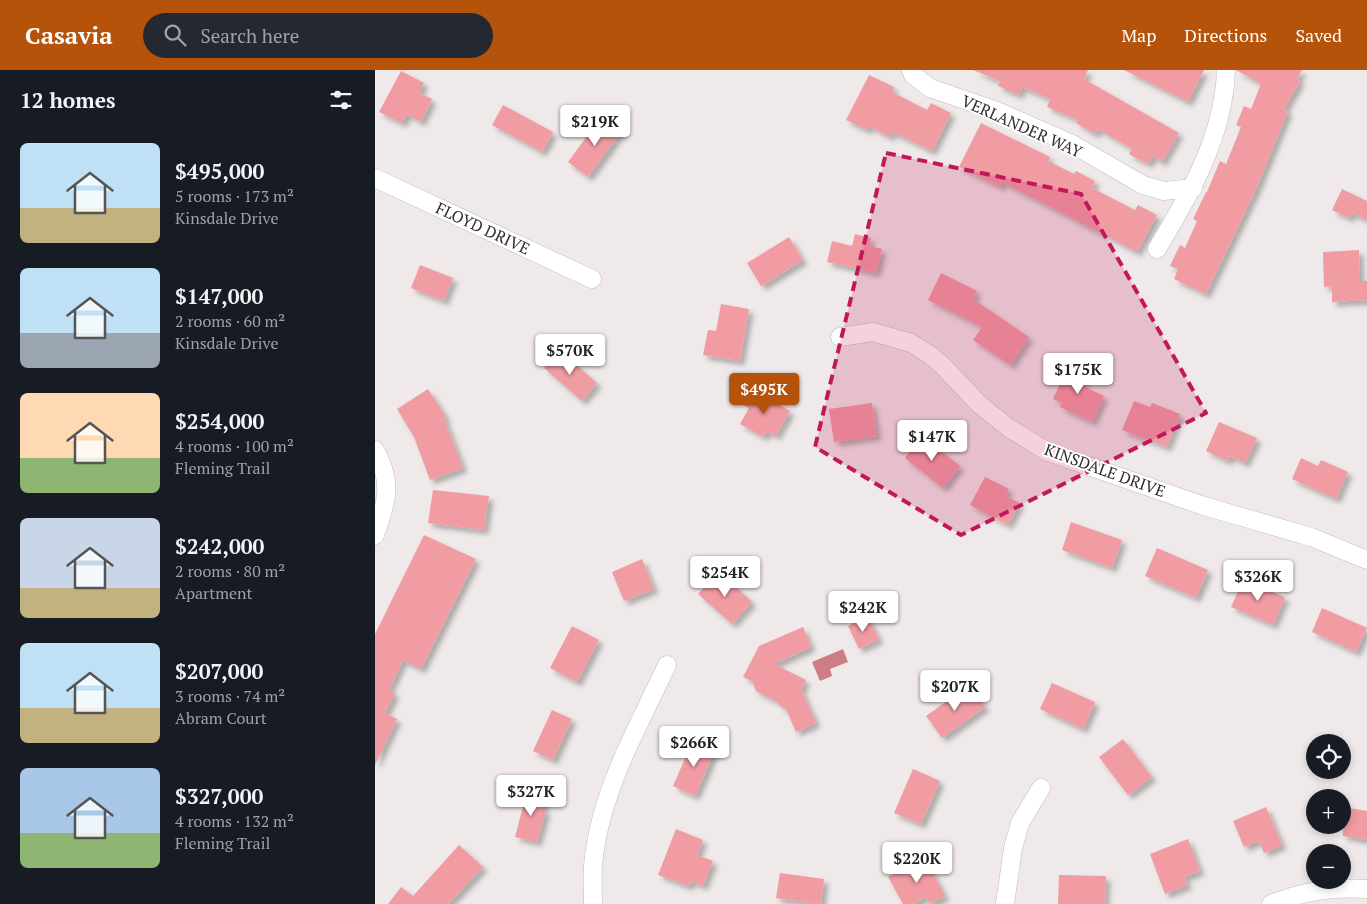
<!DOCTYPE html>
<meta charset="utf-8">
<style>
:root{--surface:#171b24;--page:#242831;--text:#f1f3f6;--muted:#9ea1a6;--accent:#b45309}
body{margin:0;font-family:"PT Serif",serif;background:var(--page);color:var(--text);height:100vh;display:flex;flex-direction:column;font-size:19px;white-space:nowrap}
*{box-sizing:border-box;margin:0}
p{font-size:16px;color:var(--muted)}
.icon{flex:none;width:28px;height:28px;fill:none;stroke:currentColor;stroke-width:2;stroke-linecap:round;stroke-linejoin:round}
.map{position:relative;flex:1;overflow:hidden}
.panel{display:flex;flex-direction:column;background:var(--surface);width:375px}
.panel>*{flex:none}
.tools{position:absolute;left:931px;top:664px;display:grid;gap:10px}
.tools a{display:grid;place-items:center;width:45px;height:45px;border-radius:50%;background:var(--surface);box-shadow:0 2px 8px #0003;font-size:25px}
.price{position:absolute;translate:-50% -42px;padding:0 11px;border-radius:5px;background:#fff;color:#222;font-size:16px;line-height:32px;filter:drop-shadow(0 1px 2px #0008)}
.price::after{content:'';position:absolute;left:50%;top:30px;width:15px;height:11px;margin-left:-8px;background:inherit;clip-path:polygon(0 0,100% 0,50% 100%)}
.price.selected{background:var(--accent);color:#fff}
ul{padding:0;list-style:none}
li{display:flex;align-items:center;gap:15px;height:125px;padding:0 20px}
li span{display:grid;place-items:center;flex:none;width:140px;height:100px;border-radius:8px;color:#555}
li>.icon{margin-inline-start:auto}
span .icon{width:60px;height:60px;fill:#fffc;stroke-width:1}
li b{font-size:21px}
h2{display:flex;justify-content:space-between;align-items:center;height:60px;padding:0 20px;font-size:21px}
header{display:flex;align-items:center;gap:30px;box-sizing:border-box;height:70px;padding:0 25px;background:var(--accent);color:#fff}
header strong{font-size:24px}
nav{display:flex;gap:28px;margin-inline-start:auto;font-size:18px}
.search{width:350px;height:45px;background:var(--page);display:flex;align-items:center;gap:12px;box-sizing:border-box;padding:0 18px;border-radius:28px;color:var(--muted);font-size:19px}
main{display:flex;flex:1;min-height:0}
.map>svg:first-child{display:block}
.water{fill:#cf7d84}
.building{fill:#f19ba3;filter:url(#shadow)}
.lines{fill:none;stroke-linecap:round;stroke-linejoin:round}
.street-casing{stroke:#c2bcbc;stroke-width:19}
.street{stroke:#fff;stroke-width:18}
.marked{fill:#c2185b;fill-opacity:0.2;stroke:#c2185b;stroke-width:4;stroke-dasharray:10 6;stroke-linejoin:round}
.labels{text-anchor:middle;stroke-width:4;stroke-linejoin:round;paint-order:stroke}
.street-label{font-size:16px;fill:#302e2e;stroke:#fff}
</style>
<header>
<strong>Casavia</strong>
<div class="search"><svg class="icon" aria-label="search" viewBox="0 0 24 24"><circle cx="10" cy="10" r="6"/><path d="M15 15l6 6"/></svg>Search here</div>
<nav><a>Map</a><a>Directions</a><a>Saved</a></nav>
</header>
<main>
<section class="panel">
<h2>12 homes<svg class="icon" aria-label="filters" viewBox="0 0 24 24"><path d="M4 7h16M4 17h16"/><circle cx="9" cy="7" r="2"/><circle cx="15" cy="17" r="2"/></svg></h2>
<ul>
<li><span style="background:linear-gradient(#bfe0f5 65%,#c2b280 0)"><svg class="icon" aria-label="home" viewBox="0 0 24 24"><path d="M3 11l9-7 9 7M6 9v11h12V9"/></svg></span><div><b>$495,000</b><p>5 rooms · 173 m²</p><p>Kinsdale Drive</p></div></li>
<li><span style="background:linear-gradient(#bfe0f5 65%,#9aa5b1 0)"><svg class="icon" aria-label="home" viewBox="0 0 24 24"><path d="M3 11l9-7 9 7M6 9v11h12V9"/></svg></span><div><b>$147,000</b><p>2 rooms · 60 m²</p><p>Kinsdale Drive</p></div></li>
<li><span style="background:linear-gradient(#ffd9b3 65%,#8fb573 0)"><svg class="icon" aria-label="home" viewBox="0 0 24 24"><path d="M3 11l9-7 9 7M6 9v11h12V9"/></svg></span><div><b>$254,000</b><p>4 rooms · 100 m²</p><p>Fleming Trail</p></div></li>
<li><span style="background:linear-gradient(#c9d6e8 70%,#c2b280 0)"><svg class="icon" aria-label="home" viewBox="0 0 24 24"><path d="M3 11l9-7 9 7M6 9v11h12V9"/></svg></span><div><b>$242,000</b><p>2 rooms · 80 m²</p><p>Apartment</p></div></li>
<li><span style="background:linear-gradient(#bfe0f5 65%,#c2b280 0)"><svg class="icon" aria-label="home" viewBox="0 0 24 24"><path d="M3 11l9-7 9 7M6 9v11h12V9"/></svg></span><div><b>$207,000</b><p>3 rooms · 74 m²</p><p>Abram Court</p></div></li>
<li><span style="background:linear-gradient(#a9c7e8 65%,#8fb573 0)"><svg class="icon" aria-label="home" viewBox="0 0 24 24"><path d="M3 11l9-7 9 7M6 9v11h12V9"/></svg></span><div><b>$327,000</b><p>4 rooms · 132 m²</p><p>Fleming Trail</p></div></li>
</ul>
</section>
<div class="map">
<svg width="992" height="834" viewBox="0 0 992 834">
<defs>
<filter id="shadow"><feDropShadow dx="4.5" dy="4.5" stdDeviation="2.5" flood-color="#0004"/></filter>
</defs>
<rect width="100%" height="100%" fill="#efe9e9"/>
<path class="water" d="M 468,579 L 473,592 L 455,599 L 457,606 L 445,611 L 437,592 Z"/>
<path class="building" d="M 598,0 L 713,0 L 709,9 L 804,63 L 787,92 L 778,86 L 773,94 L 754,84 L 757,79 L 723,59 L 720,64 L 701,53 L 703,50 L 672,37 L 675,29 L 647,17 L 644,25 L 623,16 L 625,11 Z
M 749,0 L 829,0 L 813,32 Z
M 861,0 L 927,0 L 922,9 L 925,11 L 909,39 L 913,41 L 882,117 L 831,224 L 799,209 L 803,199 L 795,196 L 805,175 L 810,178 L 822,151 L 818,149 L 831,122 L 832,122 L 845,91 L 851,94 L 866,57 L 861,55 L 869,36 L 876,39 L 886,14 Z
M 26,1 L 49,13 L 44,23 L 57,29 L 46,52 L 32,44 L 27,53 L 4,42 Z
M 494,5 L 519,17 L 517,22 L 552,40 L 556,33 L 576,43 L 557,81 L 517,62 L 515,67 L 494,56 L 492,60 L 471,50 Z
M 128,35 L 178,62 L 167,82 L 117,55 Z
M 226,47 L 246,62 L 213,107 L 193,92 Z
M 606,53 L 675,87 L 673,91 L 699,104 L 701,101 L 720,111 L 717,118 L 760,140 L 763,135 L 782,145 L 762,182 L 627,112 L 625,117 L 584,97 Z
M 967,119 L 992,131 L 992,150 L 977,143 L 974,148 L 957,140 Z
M 480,164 L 496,168 L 494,176 L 507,179 L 501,203 L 452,192 L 457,171 L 477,176 Z
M 414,167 L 428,190 L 386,216 L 372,193 Z
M 984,180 L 985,211 L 992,211 L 992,230 L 957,232 L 957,216 L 949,217 L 948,182 Z
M 45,195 L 78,208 L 69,231 L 36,218 Z
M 566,203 L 602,221 L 598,229 L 654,267 L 635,295 L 598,270 L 607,257 L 553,230 Z
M 346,234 L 374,239 L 365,291 L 328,285 L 333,260 L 341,261 Z
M 184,280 L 222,313 L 207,331 L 169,298 Z
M 693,296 L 711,304 L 706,315 L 729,326 L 717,352 L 685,337 L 687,333 L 678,329 Z
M 53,319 L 71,347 L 69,348 L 88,398 L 55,410 L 39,367 L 22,339 Z
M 377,320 L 415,341 L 401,366 L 392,361 L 389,367 L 365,354 L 374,338 L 369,335 Z
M 759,331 L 775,337 L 777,333 L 805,344 L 792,377 L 747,360 Z
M 497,333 L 502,366 L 459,372 L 454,339 Z
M 844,352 L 882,368 L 870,393 L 855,386 L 853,391 L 831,381 Z
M 546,366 L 585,396 L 568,418 L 530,388 Z
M 926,388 L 943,396 L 946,390 L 973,402 L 961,429 L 917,409 Z
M 610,407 L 634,419 L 630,426 L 645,433 L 633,455 L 595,435 Z
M 58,420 L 114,426 L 109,460 L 53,453 Z
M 696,452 L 747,470 L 737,498 L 687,480 Z
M 49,465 L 101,489 L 46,599 L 28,590 L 14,620 L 20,623 L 10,643 L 22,649 L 0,695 L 0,564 Z
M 782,478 L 833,500 L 821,528 L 770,506 Z
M 267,489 L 279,519 L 249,531 L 237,502 Z
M 344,502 L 377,532 L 357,554 L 323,524 Z
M 868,510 L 910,527 L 898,555 L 856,537 Z
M 947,538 L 992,558 L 981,582 L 937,562 Z
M 492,546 L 504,569 L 484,579 L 473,556 Z
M 197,556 L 224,570 L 202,612 L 175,598 Z
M 428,557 L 436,577 L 399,594 L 431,610 L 426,619 L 441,653 L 421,662 L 411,639 L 405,636 L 403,632 L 381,621 L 377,611 L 368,607 L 384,576 Z
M 677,613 L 720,632 L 708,659 L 665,639 Z
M 594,615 L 610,637 L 567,668 L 551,646 Z
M 177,640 L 197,649 L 178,690 L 158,681 Z
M 748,669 L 777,707 L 753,725 L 724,687 Z
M 318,670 L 340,680 L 320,726 L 298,716 Z
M 538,699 L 565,711 L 546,754 L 519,743 Z
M 152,721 L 171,726 L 167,739 L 171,740 L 162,772 L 140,767 Z
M 891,737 L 907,775 L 889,783 L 884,771 L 869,777 L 858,751 Z
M 968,737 L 992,741 L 992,770 L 968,766 Z
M 301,759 L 328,770 L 322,785 L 338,791 L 328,816 L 316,811 L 314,816 L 283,805 Z
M 813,769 L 825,801 L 809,807 L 813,815 L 790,824 L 775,784 Z
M 84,775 L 108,797 L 73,834 L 13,834 L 26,817 L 38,826 Z
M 549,787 L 570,826 L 555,834 L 551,827 L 538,834 L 528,834 L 513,807 Z
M 405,803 L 449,809 L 446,834 L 401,828 Z
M 684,805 L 731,806 L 730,834 L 683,834 Z"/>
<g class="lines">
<defs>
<path id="street" d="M 536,0 L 538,5 L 555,18 L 622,41 L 697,74 L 768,115 L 789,121 L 818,118
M 0,108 L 217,209
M 782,179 C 815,124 849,66 851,0
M 465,267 L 498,262 L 536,273 L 555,285 L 567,295 L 605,335 L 634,358 L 673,382 L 829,436 L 936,467 L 992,490
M 0,380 C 18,411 12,433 0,465
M 218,834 C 218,821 217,808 218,796 C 224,724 262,659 292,595
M 630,834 L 638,778 L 645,753 L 666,718
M 896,834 C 929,821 957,817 992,819"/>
</defs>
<use href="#street" class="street-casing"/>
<use href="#street" class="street"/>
</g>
<path class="marked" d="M 511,83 L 706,124 L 831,343 L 586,465 L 440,377 Z"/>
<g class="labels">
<g class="street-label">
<text transform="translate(647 56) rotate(24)" y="6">VERLANDER WAY</text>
<text transform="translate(108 158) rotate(25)" y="6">FLOYD DRIVE</text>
<text transform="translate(730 400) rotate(20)" y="6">KINSDALE DRIVE</text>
</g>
</g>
</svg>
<div class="tools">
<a><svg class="icon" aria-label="locate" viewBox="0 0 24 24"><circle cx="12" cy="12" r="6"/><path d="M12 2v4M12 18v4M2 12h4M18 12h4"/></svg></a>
<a>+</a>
<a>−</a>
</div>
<b class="price" style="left:220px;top:77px">$219K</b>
<b class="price" style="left:195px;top:306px">$570K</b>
<b class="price" style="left:703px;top:325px">$175K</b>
<b class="price selected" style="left:389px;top:345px">$495K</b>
<b class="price" style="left:557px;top:392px">$147K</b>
<b class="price" style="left:350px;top:528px">$254K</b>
<b class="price" style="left:883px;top:532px">$326K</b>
<b class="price" style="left:488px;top:563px">$242K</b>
<b class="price" style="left:580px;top:642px">$207K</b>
<b class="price" style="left:319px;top:698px">$266K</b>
<b class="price" style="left:156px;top:747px">$327K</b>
<b class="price" style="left:542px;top:814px">$220K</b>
</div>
</main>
